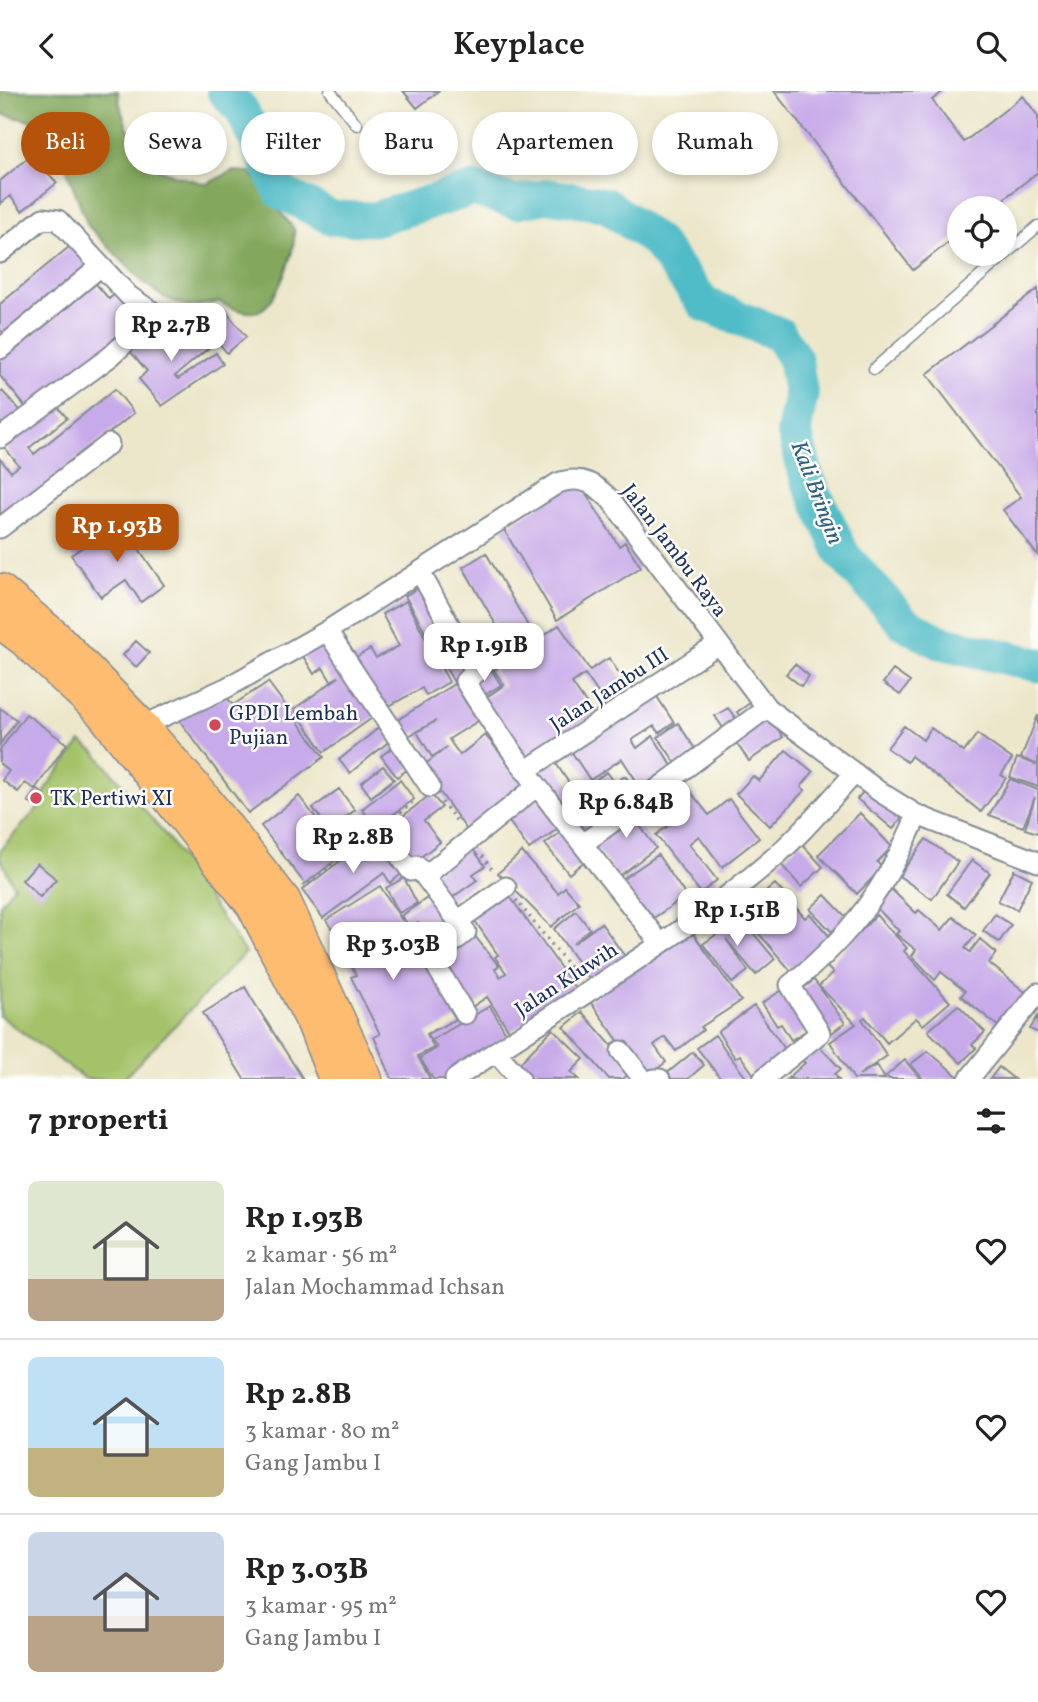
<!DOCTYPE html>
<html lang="id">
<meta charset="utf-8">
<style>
:root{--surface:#fff;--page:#f2f2f2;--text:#222;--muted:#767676;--line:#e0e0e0;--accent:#b45309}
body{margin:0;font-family:Vollkorn,serif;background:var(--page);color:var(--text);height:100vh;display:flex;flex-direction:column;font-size:26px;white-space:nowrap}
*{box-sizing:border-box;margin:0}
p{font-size:23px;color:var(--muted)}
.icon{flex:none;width:38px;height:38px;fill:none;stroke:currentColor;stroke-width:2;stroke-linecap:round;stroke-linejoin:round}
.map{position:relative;height:988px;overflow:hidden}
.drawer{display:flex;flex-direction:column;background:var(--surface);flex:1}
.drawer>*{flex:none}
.top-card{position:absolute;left:21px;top:21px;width:998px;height:63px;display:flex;gap:14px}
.fabs{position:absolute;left:947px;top:105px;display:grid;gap:14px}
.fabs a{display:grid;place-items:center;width:70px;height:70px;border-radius:50%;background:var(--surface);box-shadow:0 4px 10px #0003;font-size:35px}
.price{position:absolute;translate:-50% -60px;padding:0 16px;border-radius:14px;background:#fff;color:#222;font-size:23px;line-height:46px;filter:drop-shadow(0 2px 4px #0008)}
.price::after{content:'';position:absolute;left:50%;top:42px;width:21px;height:16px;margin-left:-10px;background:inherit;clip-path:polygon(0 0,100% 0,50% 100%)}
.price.selected{background:var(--accent);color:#fff}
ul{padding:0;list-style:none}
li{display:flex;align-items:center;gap:21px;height:175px;padding:0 28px}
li+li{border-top:2px solid var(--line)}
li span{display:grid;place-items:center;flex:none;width:196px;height:140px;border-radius:10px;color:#555}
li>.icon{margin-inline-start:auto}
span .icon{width:84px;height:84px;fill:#fffc;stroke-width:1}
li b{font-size:30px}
h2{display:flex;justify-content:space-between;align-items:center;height:84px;padding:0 28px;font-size:30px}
.tag{padding:0 24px;border-radius:32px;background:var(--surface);box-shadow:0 4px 10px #0003;font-size:24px;line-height:63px}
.tag.selected{background:var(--accent);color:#fff}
header{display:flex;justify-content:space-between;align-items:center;height:91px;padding:0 28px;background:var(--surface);font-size:32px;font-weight:600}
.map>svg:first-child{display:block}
.green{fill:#a4c269;stroke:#607864;stroke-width:2}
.forest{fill:#83a85d;stroke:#4f6c5e;stroke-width:2}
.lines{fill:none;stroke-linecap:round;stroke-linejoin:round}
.river{stroke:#4fbcc7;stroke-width:35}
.building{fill:#c7aae9}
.lane-casing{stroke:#848b94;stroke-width:13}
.street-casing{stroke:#848b94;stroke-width:23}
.primary-casing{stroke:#848b94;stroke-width:35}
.path{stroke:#848b94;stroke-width:3.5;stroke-dasharray:2 5;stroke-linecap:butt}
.lane{stroke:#fff;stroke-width:10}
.street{stroke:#fff;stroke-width:19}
.primary{stroke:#fdbc70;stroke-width:32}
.poi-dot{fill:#d1495b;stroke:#fdfcf7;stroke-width:2.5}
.labels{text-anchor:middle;stroke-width:5;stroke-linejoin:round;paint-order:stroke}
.street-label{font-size:21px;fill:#1b2f5e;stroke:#fdfcf7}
.poi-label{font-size:21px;fill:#1b2f5e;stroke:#fdfcf7;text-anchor:start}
.water-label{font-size:23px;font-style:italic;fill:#2d6083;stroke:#fdfcf7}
</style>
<header><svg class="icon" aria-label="back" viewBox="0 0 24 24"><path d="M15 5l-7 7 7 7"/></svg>Keyplace<svg class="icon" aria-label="search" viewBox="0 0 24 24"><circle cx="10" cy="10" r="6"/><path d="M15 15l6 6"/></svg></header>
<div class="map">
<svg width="1038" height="988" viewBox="0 0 1038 988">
<rect width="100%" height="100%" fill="#fdfcf7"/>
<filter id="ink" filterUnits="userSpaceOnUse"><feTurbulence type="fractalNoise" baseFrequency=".0143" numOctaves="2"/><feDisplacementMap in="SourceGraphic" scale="14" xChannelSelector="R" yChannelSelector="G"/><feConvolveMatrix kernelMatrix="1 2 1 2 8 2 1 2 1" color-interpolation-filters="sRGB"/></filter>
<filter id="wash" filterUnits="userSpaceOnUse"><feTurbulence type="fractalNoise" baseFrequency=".00686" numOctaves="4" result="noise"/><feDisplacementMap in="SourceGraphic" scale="28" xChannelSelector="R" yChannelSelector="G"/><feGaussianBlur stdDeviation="1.57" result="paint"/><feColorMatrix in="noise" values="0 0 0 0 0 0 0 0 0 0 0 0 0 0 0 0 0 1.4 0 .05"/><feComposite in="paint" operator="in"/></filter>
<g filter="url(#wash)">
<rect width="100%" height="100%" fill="#ece7cb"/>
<path class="green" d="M 81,651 L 96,662 L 168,747 L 245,862 L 123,988 L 85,988 L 0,925 L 0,813 L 14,795 L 0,767 L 0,759 L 36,719 L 44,707 L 46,697 Z"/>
<path class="forest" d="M 0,0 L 118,0 C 120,26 138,69 164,80 C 177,86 193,89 207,93 L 232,80 L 250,81 L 294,138 C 297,157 278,209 261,219 C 251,225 228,217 219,211 L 189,216 L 163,206 L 142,190 L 88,135 L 56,50 L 51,43 L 36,31 L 0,23 Z"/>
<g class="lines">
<path class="river" d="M 224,0 L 241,18 L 281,101 L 332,127 L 374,128 L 473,98 L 516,111 L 549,105 L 607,114 L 657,151 L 704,213 L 779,243 L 795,268 L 801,304 L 794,340 L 807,387 L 843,464 L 904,532 L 940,551 L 1038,574"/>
</g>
<g id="blocks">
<path class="building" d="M 403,0 L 439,0 L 417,17 Z
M 774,0 L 944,0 L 932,9 L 964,51 L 1023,5 L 1038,25 L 1038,81 L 992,117 L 959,117 L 959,143 L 913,179 Z
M 42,55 L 57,73 L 47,81 L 57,92 L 22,120 L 10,105 L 0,113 L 0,90 Z
M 75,151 L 95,176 L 8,248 L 0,238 L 0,213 Z
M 91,187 L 109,208 L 117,201 L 141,230 L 29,320 L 0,285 L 0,264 Z
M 1038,198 L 1038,465 L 1003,419 L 1021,406 L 927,283 Z
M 225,219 L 246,246 L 227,262 L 205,235 Z
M 164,231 L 186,258 L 203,243 L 212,254 L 175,285 L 178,288 L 216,262 L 223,273 L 162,315 L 139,288 L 147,280 L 129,259 Z
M 115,298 L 134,322 L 0,430 L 0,368 L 11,381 L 19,375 L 2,353 L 54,311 L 67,327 L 29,357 L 34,363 Z
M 2,300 L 23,322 L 0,344 L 0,302 Z
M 572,394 L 585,401 L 619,455 L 625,451 L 641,476 L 557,529 L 503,437 Z
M 120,431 L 164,494 L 141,511 L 126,489 L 101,506 L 71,464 Z
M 486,462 L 535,547 L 511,560 L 463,476 Z
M 423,494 L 473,582 L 455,593 L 405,505 Z
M 406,510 L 449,591 L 426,604 L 422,597 L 382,619 L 351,569 L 370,558 L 376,567 L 399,555 L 382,523 Z
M 559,534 L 590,579 L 609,567 L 630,599 L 607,615 L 585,583 L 572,592 L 594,624 L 524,672 L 481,610 L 504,594 L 494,579 Z
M 136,550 L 149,562 L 136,576 L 123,564 Z
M 326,551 L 375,625 L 324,661 L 294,618 L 339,586 L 331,590 L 323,577 L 314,583 L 303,565 Z
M 795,573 L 809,585 L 801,595 L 786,583 Z
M 489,575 L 501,594 L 478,608 L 467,590 Z
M 893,579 L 910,591 L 900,604 L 883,592 Z
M 268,591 L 324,666 L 248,722 L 174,622 L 223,602 L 233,614 Z
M 454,593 L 478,630 L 449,648 L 452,653 L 460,664 L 485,644 L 527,694 L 469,742 L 422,676 L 447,656 L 432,666 L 417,641 L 436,630 L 403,648 L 393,632 Z
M 654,601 L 674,632 L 659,642 L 654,635 L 632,649 L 637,657 L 653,645 L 672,675 L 656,686 L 658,690 L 643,700 L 622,668 L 590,689 L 569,657 Z
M 750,612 L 756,620 L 743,630 L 737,621 Z
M 0,617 L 17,629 L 0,653 Z
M 728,617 L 739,632 L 726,641 L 715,625 Z
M 767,622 L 783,646 L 749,670 L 732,646 Z
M 26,623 L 67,653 L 35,698 L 25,692 L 18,701 L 2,689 L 9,680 L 0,673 L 0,659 Z
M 1038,624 L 1038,674 L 1021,667 Z
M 678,632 L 697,661 L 677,674 L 658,646 Z
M 381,635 L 392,648 L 350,682 L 339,669 Z
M 904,635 L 923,649 L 931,637 L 964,661 L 977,643 L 1012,668 L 1001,684 L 1006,687 L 981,721 L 911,665 L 907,671 L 887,657 Z
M 395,655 L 411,676 L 397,686 L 381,665 Z
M 786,659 L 813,681 L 801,696 L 805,699 L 770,735 L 736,703 L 753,685 L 759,690 Z
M 1017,667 L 1038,674 L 1038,696 L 1010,686 Z
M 553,668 L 581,710 L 565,721 L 537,678 Z
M 383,675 L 394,688 L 371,706 L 361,692 Z
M 607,681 L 615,692 L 625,685 L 638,702 L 586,747 L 570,725 L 599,704 L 591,692 Z
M 1010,688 L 1038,699 L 1038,742 L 1025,738 L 1035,706 L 1023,736 L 989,724 Z
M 400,689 L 414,708 L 375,737 L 362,718 Z
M 869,694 L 904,724 L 893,738 L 857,708 Z
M 686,695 L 709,724 L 729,708 L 759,747 L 722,776 L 699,745 L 689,753 L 717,789 L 701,802 L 656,744 L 682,724 L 669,708 Z
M 37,698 L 43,703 L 34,715 L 28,710 Z
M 339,698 L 355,719 L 329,739 L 313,717 Z
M 431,703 L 442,716 L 424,730 L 440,751 L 409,775 L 383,741 Z
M 534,704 L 563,734 L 529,758 L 505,725 Z
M 299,705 L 331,747 L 348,734 L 360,750 L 305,793 L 261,735 Z
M 643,709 L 654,725 L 640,735 L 656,757 L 618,786 L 590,749 Z
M 860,722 L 892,756 L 877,771 L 882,777 L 857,803 L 818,764 Z
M 564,739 L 586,769 L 569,783 L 545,753 Z
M 377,742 L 405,780 L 390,792 L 384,782 L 323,827 L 302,799 Z
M 926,748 L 958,771 L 932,808 L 899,785 Z
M 800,751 L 823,776 L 801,796 L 779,771 Z
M 471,755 L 485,775 L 473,783 L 477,789 L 450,808 L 432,783 Z
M 522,761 L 558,802 L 565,796 L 579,812 L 551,836 L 498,782 Z
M 658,764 L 686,805 L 649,830 L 621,789 Z
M 972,769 L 990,782 L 964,816 L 947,803 Z
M 37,772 L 56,788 L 40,806 L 22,789 Z
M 1014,779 L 1032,788 L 1017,819 L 998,810 Z
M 404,787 L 417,812 L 399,822 L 386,797 Z
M 775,793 L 805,827 L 810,823 L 831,847 L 791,880 L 741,822 Z
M 380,795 L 402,829 L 404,828 L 458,927 L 427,943 L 434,957 L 418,965 L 430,988 L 392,988 L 374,946 L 380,943 L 351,886 L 356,884 L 344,861 L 346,859 L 326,829 Z
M 890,797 L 916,822 L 919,819 L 942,839 L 953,826 L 976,844 L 965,857 L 970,861 L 980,848 L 996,862 L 989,872 L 1030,905 L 1016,922 L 1012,918 L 998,935 L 961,905 L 965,900 L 941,881 L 935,889 L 912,865 L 916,859 L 896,843 L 899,840 L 874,814 Z
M 506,800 L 575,897 L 510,941 L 487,906 L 469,918 L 436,869 L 474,844 L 499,875 L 495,878 L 500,886 L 506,882 L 495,866 L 498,864 L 471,824 Z
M 433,803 L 453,834 L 430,850 L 418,832 L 411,837 L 401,825 Z
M 825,804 L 847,827 L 832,841 L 810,818 Z
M 733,818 L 775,868 L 756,884 L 726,848 L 748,880 L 732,892 L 703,853 L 720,841 L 714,834 Z
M 576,820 L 590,838 L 573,853 L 601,832 L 626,867 L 592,891 L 554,838 Z
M 995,823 L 1011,834 L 999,851 L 983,840 Z
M 876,824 L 907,857 L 904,860 L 950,911 L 923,934 L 916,927 L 887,952 L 865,926 L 862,928 L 887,965 L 859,984 L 877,974 L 885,988 L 854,988 L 830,951 L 856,933 L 819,895 L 833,882 L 827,876 Z
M 689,837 L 741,910 L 701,936 L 703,939 L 676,960 L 665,946 L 654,954 L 666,971 L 645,987 L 589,909 Z
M 814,889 L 845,932 L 829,944 L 798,901 Z
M 245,896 L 252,908 L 303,988 L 244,988 L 234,972 L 203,922 Z
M 787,896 L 812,936 L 791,949 L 781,933 L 777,935 L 762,912 Z
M 958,914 L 985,941 L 972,954 L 976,957 L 961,972 L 928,940 Z
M 490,915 L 507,944 L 492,959 L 444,988 L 433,988 L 420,967 L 437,957 L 432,949 Z
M 754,915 L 790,965 L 757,988 L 740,964 L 735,967 L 718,941 Z
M 582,921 L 633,979 L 623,988 L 609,988 L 564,936 Z
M 1038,925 L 1038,942 L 1030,938 Z
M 553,938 L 584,968 L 571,981 L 579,988 L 527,988 L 515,977 Z
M 715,944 L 729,964 L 747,988 L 721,988 L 697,957 Z
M 817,953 L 841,978 L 835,983 L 839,988 L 787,988 L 805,972 L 801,968 Z
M 928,960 L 961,988 L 923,988 L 911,973 Z
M 693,961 L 704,974 L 688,988 L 668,988 L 665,984 Z
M 905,969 L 920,988 L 889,988 L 886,985 Z
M 999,976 L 1014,988 L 990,988 Z"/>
</g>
</g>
<g filter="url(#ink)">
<use href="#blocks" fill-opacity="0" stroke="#848b94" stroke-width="2"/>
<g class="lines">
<defs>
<path id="lane" d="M 330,0 L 357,34
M 874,278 L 1038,135"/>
<path id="street" d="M 0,162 L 43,127 L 58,129 L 129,205 L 178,238 L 184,248
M 0,258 L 101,175
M 0,347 L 111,265 L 156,223
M 0,437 L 109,353
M 420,481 L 476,582 L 465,590 C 522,683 594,766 660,852
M 327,540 L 430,696
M 142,635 L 226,597 L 327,540 L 558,392 C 582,384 595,393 611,409 L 767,617 L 880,701 L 917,724 L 1038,771
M 525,680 L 717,554
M 379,738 L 411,780 L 417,775 L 466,841 L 432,868 L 465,923
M 584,752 L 767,617
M 425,785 L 537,695
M 459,829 L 506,796
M 621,960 L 643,988
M 496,961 L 520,988
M 455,988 C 560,916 673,853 770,770 C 801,744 827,712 855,682
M 654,988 L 660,988
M 763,988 L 820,942 L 790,894 C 850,846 887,796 917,724
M 969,988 L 1038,902"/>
<path id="primary" d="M 0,499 L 56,546 L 142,635 L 202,704 L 284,809 L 366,988
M 0,531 L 24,549 L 102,622 L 253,815 L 313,932 L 335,988"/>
</defs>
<use href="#lane" class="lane-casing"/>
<use href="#street" class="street-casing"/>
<use href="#primary" class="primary-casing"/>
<path class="path" d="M 442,711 L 459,733
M 395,726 L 416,708
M 482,765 L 494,781
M 303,796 L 364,750
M 516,809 L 577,885"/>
<use href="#lane" class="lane"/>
<use href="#street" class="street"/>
<use href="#primary" class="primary"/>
</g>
</g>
<g class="poi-dot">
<circle cx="215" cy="634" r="7"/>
<circle cx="36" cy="707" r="7"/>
</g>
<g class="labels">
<g class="street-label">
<text transform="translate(675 459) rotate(53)" y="7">Jalan Jambu Raya</text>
<text transform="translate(609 598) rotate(-33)" y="7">Jalan Jambu III</text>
<text transform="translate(566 888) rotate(-33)" y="7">Jalan Kluwih</text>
</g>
<g class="poi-label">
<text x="229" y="629">GPDI Lembah<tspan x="229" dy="24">Pujian</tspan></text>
<text x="50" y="714">TK Pertiwi XI</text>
</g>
<g class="water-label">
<text transform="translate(818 401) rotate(69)" y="8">Kali Bringin</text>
</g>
</g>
</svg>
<div class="fabs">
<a><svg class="icon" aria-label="locate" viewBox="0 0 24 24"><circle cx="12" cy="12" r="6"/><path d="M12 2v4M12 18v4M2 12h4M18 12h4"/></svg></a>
</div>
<b class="price" style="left:171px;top:272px">Rp 2.7B</b>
<b class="price selected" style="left:117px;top:473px">Rp 1.93B</b>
<b class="price" style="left:484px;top:592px">Rp 1.91B</b>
<b class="price" style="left:626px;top:749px">Rp 6.84B</b>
<b class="price" style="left:353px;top:784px">Rp 2.8B</b>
<b class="price" style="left:737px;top:857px">Rp 1.51B</b>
<b class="price" style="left:393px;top:891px">Rp 3.03B</b>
<div class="top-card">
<a class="tag selected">Beli</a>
<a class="tag">Sewa</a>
<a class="tag">Filter</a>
<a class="tag">Baru</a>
<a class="tag">Apartemen</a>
<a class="tag">Rumah</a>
</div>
</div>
<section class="drawer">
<h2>7 properti<svg class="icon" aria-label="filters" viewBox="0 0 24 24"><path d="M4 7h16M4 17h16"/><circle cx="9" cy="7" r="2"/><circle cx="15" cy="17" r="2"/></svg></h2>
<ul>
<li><span style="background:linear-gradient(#dfe7d0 70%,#b9a48a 0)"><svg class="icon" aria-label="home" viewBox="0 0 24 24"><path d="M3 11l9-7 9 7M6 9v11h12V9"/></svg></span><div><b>Rp 1.93B</b><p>2 kamar · 56 m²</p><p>Jalan Mochammad Ichsan</p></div><svg class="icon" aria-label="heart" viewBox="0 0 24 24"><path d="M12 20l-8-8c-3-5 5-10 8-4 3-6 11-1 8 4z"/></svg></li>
<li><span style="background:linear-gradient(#bfe0f5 65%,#c2b280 0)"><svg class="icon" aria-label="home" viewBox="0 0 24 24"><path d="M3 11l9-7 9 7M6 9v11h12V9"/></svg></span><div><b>Rp 2.8B</b><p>3 kamar · 80 m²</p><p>Gang Jambu I</p></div><svg class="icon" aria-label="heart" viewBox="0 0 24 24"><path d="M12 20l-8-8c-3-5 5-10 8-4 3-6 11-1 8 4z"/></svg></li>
<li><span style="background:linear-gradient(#c9d6e8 60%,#b9a48a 0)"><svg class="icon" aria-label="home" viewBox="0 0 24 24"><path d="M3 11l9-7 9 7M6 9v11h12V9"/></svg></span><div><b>Rp 3.03B</b><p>3 kamar · 95 m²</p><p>Gang Jambu I</p></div><svg class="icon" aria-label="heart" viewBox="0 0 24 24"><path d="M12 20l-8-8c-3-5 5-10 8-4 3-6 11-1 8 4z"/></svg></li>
</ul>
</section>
